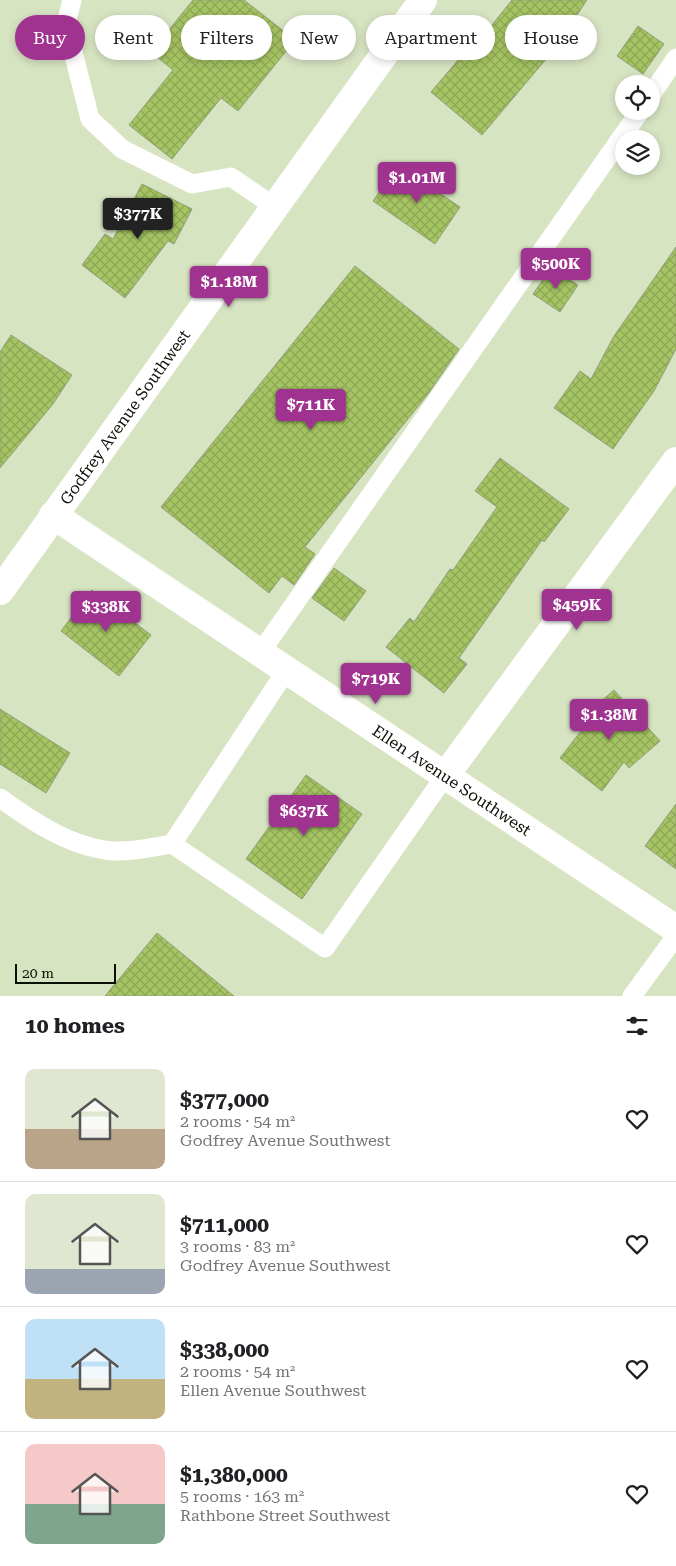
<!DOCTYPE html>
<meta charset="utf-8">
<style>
:root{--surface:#fff;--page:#f2f2f2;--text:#202124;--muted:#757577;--line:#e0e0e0;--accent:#a03290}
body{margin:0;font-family:"Roboto Serif",serif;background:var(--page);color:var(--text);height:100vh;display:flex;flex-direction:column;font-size:19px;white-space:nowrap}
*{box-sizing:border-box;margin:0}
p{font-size:16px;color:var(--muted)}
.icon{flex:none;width:28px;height:28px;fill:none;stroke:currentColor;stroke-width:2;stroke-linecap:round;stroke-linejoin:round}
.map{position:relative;height:996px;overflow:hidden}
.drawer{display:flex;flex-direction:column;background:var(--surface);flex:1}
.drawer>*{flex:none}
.guide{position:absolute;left:15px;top:15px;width:646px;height:45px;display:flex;gap:10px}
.controls{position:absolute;left:615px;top:75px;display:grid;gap:10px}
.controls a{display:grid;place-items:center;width:45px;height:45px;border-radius:50%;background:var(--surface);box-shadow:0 2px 8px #0003;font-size:25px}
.scale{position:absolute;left:15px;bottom:12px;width:101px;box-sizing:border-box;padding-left:5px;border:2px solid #0b0f05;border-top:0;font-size:14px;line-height:18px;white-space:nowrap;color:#0b0f05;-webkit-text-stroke:4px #d7e4c2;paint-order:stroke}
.price{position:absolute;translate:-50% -42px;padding:0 11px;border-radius:5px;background:var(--accent);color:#fff;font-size:16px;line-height:32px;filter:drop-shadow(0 1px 2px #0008)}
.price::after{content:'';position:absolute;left:50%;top:30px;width:15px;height:11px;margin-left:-8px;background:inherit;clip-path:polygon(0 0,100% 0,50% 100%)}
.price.active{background:#222;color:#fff}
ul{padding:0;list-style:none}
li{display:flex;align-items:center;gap:15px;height:125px;padding:0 25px}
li+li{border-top:1px solid var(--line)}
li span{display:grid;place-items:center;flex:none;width:140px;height:100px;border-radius:10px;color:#555}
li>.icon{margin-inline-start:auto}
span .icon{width:60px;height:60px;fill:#fffc;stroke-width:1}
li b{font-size:21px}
h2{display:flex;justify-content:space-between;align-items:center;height:60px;padding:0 25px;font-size:21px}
.pill{padding:0 18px;border-radius:22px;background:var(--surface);box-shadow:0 2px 8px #0003;font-size:18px;line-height:45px}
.pill.active{background:var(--accent);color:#fff}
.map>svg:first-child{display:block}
.building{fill:url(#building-cross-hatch);stroke:#939f7f}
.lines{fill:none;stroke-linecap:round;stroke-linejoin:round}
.lane{stroke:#fff;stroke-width:19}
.street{stroke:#fff;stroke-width:28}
.secondary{stroke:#fff;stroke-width:28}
.labels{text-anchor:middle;stroke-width:4;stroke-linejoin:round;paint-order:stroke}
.street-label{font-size:16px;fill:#0b0f05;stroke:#d7e4c2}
</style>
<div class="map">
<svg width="676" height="996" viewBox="0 0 676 996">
<defs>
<pattern id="building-cross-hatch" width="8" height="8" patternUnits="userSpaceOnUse" patternTransform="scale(1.25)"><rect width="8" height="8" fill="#a5c463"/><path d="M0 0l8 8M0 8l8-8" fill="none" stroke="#8da754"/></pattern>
</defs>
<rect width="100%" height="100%" fill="#d7e4c2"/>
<path class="building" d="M 193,0 L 244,0 L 295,40 L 238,111 L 221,98 L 172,159 L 129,125 L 173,70 L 151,52 Z
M 512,0 L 587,0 L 552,52 L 482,135 L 431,92 L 464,53 L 467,56 Z
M 638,26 L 664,44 L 643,74 L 617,56 Z
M 398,165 L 460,207 L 435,244 L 373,201 Z
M 142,184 L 192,209 L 174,244 L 168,241 L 125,298 L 82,265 L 105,234 L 113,239 Z
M 676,247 L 676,349 L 654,391 L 613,449 L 554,408 L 580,371 L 591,379 L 614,336 Z
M 355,266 L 459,349 L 428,394 L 305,547 L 315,554 L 294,585 L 282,576 L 269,593 L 161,507 Z
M 551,268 L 578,285 L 560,312 L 533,294 Z
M 11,335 L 72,375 L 53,404 L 0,468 L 0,352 Z
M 500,458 L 569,509 L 544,542 L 542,540 L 459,658 L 467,664 L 444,693 L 386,647 L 410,618 L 414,622 L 450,569 L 453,570 L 497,507 L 475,491 Z
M 334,568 L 366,591 L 344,621 L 312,598 Z
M 92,590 L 151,635 L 119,676 L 61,631 Z
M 614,690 L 660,741 L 629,768 L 624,762 L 602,791 L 560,758 L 588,722 L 583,717 Z
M 0,709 L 70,753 L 46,793 L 0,764 Z
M 306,775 L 362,814 L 302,899 L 246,859 Z
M 676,804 L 676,869 L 645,846 Z
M 157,933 L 234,996 L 105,996 Z"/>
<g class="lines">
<path class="lane" d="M 72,0 L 66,24 L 90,119 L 122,149 L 192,184 L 231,177 L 275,207
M 651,95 L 676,58
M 260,653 L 640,111
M 286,671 L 172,844 L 325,948 L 445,776
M 0,798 C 33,822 72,848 114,851 C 133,852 154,847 172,844
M 632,996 L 676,936"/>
<g class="street">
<path id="s1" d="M 53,515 L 676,929"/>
<path d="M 445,776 L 676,461"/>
</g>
<path class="secondary" id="s2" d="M 0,591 L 423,0"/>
</g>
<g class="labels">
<g class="street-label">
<text dy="6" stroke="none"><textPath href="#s2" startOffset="214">Godfrey Avenue Southwest</textPath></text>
<text dy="6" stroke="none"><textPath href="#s1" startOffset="479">Ellen Avenue Southwest</textPath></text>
</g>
</g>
</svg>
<div class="controls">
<a><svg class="icon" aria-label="locate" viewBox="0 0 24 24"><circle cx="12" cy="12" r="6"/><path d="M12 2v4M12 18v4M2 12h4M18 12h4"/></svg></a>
<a><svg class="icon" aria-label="layers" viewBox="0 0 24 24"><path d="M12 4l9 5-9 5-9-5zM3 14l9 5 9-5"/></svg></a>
</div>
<div class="scale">20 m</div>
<b class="price" style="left:417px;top:204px">$1.01M</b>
<b class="price active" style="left:138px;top:240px">$377K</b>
<b class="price" style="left:556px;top:290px">$500K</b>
<b class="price" style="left:229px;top:308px">$1.18M</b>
<b class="price" style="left:311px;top:431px">$711K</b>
<b class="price" style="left:577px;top:631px">$459K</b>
<b class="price" style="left:106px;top:633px">$338K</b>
<b class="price" style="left:376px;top:705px">$719K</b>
<b class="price" style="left:609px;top:741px">$1.38M</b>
<b class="price" style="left:304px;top:837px">$637K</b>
<div class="guide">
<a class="pill active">Buy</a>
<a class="pill">Rent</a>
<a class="pill">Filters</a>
<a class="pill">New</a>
<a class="pill">Apartment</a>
<a class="pill">House</a>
</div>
</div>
<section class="drawer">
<h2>10 homes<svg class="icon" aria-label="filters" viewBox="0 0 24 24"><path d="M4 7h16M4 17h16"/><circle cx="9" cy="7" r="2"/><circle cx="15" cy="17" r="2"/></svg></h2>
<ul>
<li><span style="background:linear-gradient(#dfe7d0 60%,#b9a48a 0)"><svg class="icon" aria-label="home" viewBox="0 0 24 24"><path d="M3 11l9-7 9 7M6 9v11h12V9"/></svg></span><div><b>$377,000</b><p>2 rooms · 54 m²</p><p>Godfrey Avenue Southwest</p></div><svg class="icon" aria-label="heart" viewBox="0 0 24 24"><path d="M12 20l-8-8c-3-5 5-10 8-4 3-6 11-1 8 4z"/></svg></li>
<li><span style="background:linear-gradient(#dfe7d0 75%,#9aa5b1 0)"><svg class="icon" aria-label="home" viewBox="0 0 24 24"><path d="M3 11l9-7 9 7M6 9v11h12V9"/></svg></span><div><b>$711,000</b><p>3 rooms · 83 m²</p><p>Godfrey Avenue Southwest</p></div><svg class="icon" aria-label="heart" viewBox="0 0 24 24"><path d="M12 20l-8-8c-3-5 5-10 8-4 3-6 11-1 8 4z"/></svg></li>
<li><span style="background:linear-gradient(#bfe0f5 60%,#c2b280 0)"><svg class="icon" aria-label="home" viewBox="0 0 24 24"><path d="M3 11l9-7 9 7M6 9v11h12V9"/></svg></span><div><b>$338,000</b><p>2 rooms · 54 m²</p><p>Ellen Avenue Southwest</p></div><svg class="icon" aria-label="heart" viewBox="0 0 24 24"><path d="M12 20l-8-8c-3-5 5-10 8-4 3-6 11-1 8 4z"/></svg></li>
<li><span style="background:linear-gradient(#f6c9c9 60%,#7fa58c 0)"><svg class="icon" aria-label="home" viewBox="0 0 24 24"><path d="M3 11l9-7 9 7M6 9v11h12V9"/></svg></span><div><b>$1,380,000</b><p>5 rooms · 163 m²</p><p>Rathbone Street Southwest</p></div><svg class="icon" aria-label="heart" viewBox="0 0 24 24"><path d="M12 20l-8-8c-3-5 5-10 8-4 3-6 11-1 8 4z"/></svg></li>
</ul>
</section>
